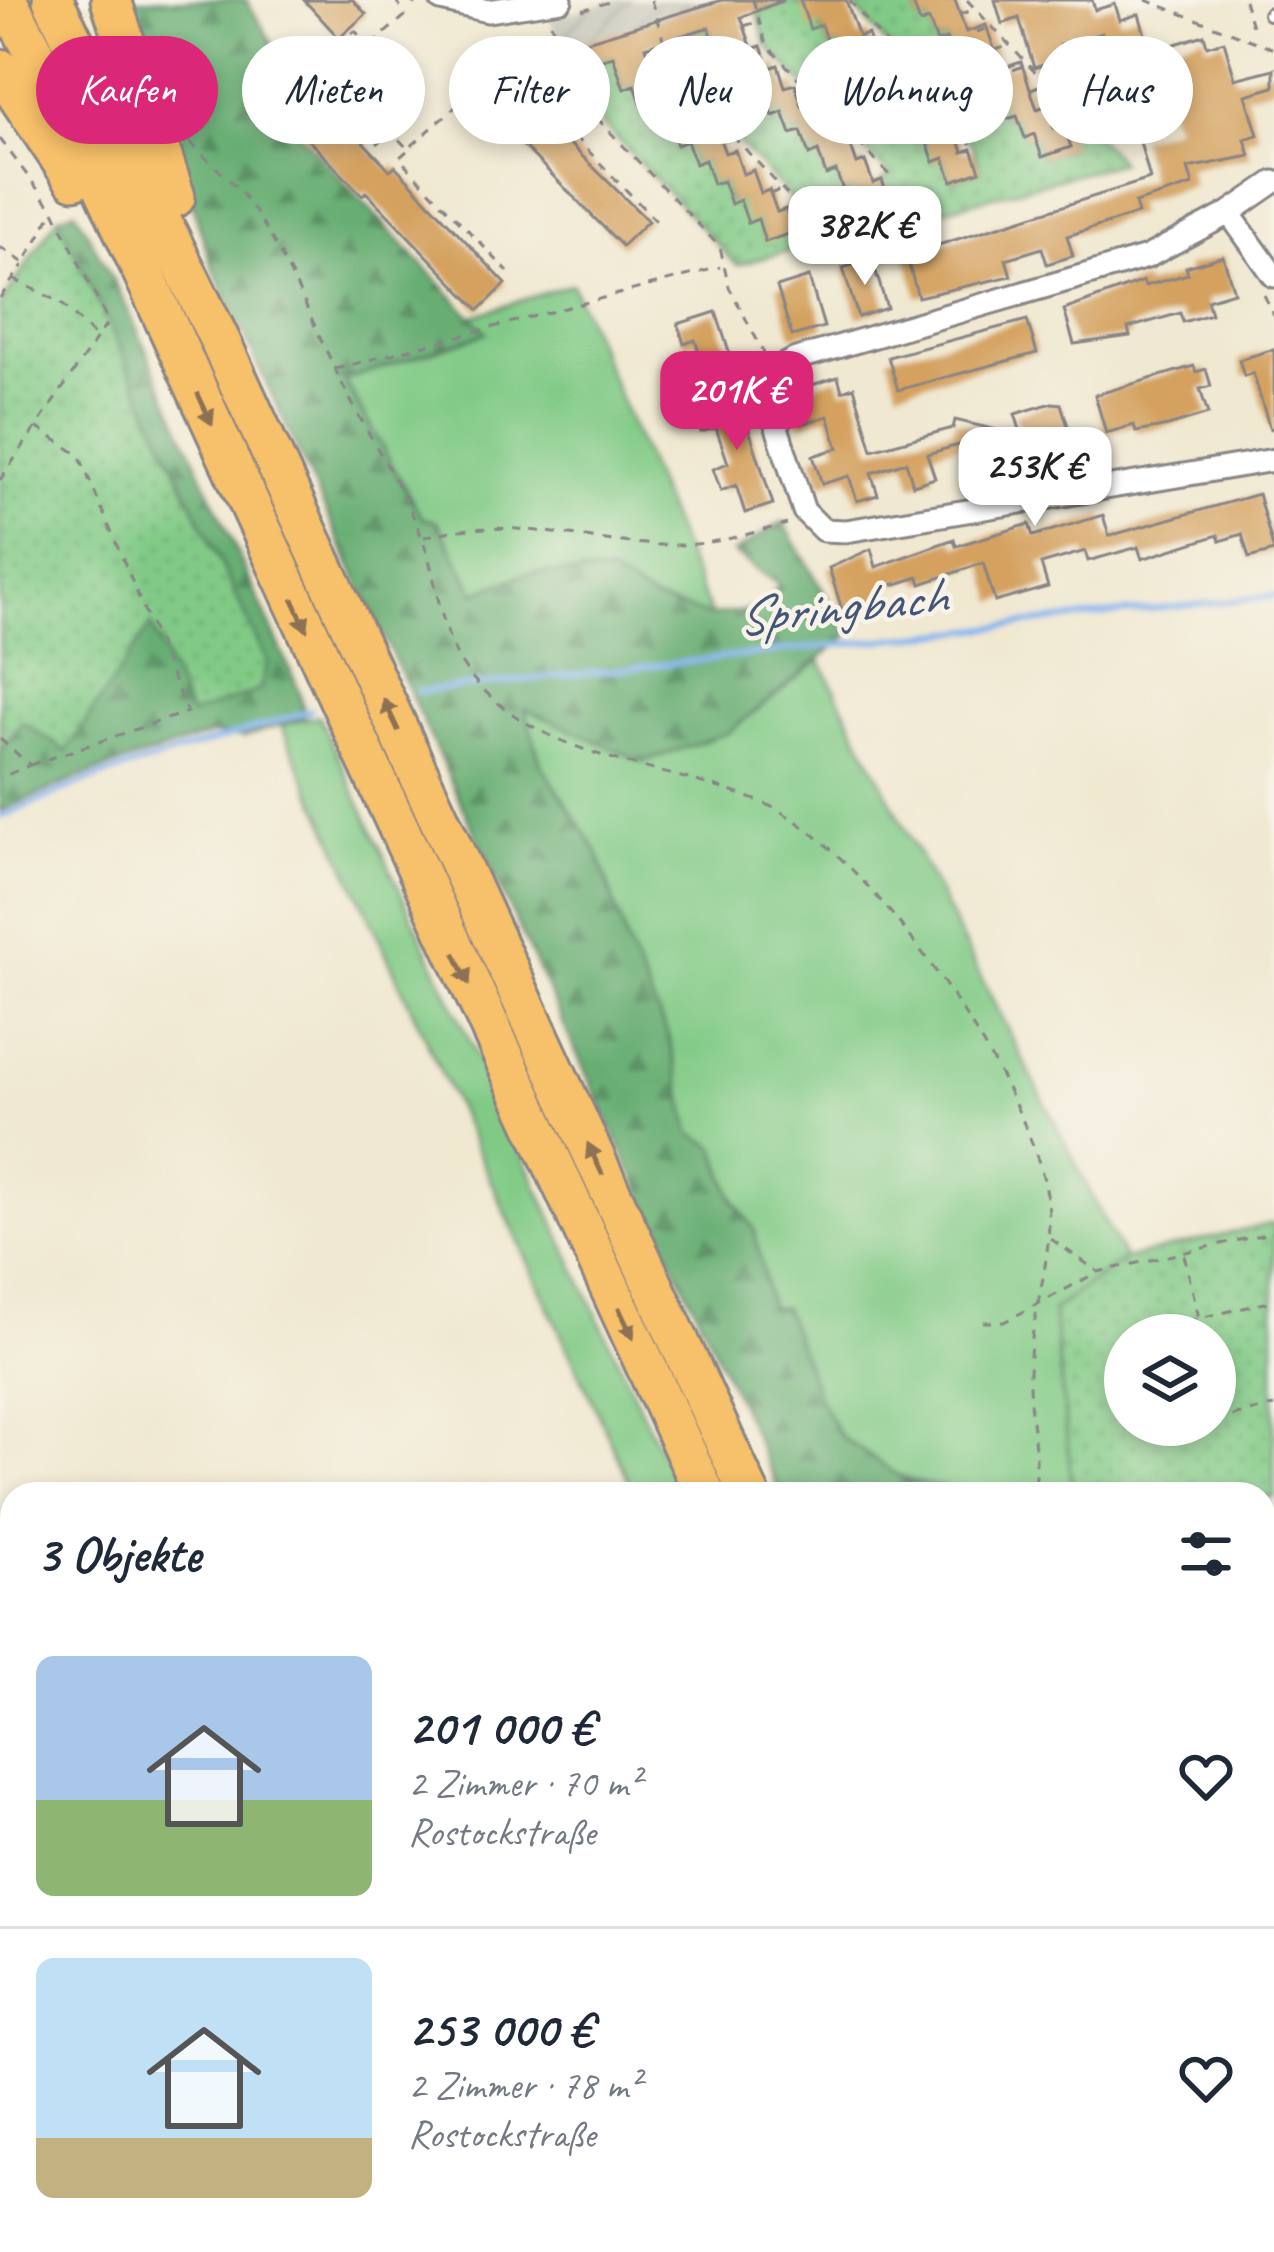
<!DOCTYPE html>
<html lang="de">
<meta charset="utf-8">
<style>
:root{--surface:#fff;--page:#f6f6f7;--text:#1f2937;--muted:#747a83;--line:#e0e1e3;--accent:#db2777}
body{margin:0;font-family:Caveat,sans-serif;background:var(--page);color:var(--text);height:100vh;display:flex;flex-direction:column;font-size:45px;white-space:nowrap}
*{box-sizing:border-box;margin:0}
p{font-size:39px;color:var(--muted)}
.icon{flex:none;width:66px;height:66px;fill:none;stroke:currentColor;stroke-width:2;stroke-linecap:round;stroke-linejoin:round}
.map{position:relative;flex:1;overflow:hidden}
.side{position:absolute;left:0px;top:1482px;width:1275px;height:771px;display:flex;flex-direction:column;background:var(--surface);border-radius:36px 36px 0 0;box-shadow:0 6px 18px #0003}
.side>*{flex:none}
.top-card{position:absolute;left:36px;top:36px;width:1203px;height:108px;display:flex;gap:24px}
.fabs{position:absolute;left:1104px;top:1314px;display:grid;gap:24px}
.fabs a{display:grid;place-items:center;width:132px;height:132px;border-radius:50%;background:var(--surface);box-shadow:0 6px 18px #0003;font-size:60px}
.price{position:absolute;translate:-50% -102px;padding:0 27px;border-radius:24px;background:#fff;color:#222;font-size:39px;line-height:78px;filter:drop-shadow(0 3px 6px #0008)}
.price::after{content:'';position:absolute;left:50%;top:72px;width:36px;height:27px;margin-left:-18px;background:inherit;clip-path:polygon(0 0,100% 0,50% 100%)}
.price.selected{background:var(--accent);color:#fff}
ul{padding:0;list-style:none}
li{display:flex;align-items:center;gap:36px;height:300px;padding:0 36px}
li+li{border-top:3px solid var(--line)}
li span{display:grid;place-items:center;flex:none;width:336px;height:240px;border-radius:18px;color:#555}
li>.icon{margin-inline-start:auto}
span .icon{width:144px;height:144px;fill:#fffc;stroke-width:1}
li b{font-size:51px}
h2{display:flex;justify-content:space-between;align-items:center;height:144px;padding:0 36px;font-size:51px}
.chip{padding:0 42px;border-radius:54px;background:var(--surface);box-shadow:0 6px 18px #0003;font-size:42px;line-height:108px}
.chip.selected{background:var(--accent);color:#fff}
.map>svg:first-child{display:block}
.industrial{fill:url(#industrial-furrows)}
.grass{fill:#81ca86;stroke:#527660;stroke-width:3}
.forest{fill:url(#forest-firs);stroke:#456857;stroke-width:3}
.garden{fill:url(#garden-dots);stroke:#527660;stroke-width:3;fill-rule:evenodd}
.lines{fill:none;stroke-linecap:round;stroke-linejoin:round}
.stream{stroke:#82b3ee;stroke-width:6}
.building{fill:#d4a15f}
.service-casing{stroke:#898586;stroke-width:16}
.minor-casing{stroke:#898586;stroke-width:27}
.motorway-casing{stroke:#898586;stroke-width:45}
.path{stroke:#898586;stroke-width:3;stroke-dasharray:9 9;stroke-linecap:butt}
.service{stroke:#fff;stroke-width:10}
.minor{stroke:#fff;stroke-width:21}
.motorway{stroke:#f7c06b;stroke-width:39}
.oneway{fill:#8c7153}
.labels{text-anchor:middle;stroke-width:9;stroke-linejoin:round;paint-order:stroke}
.water-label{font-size:54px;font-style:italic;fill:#44557a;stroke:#f7f3e8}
</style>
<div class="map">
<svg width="1274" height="2252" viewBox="0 0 1274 2252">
<defs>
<pattern id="industrial-furrows" width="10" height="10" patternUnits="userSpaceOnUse" patternTransform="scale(3)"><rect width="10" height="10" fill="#c5c5b8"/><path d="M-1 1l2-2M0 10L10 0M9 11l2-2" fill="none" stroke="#a9a99f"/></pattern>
<pattern id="forest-firs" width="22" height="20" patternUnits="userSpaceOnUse" patternTransform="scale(3)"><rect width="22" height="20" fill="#68ae73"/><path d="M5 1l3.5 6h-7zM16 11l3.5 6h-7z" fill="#558d60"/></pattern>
<pattern id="garden-dots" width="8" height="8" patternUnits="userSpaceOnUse" patternTransform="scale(3)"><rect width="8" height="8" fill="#81ca86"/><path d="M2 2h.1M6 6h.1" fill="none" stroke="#6fad75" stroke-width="1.8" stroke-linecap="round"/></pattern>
</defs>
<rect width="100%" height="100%" fill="#f7f3e8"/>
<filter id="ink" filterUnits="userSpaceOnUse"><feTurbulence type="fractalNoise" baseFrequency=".00833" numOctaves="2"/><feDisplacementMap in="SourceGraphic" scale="24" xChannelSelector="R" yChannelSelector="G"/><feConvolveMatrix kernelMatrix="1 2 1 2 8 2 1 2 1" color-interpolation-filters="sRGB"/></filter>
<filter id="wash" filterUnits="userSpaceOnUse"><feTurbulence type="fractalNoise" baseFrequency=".004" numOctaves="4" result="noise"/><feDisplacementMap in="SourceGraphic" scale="48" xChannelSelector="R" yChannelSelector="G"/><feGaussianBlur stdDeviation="2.7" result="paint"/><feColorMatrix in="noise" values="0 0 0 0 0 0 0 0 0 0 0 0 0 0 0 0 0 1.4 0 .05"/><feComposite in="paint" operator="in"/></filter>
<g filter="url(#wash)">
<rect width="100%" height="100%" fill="#f0e8d0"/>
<path class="industrial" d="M 616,0 L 722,0 L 560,49 L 550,19 Z"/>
<path class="grass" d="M 572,284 L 711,616 L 654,600 L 610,574 L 528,573 L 475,593 L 437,521 L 422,519 L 344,380 L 486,333 L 471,317 Z
M 820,660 L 1124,1259 L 1053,1311 L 1073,1494 C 996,1494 896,1500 840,1435 C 811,1402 800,1348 784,1308 L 770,1309 L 754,1229 L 734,1200 L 715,1147 L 691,1133 L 669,1038 L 629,949 L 597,852 L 541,764 L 524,707 L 563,722 L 728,733 Z
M 319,716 L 680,1494 L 635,1494 L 281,725 Z
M 0,1997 L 12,2023 L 12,2241 L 112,2241 L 118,2252 L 0,2252 Z"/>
<path class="forest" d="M 127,0 L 246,0 L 296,82 L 280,114 L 487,333 L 344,380 L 422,518 L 437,521 L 475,593 L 528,573 L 610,574 L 654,600 L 711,616 L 761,608 L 779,585 L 733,553 L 783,522 L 849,635 L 728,733 L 643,762 L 525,709 L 541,764 L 597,851 L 629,949 L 669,1038 L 691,1133 L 715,1147 L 733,1200 L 754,1229 L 770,1308 L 784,1308 L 819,1398 L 840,1436 L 907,1482 L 1000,1494 L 781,1494 L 212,266 Z
M 75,210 L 123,299 L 299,690 L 305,717 L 244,737 L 213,734 L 80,777 L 0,811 L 0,751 L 22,722 L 67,750 L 151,624 L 267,662 L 58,217 Z"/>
<path class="garden" d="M 796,0 L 821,25 L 829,47 L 839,44 L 846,65 L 855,63 L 863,84 L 873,81 L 881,103 L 891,100 L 899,123 L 909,120 L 917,143 L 926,140 L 934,161 L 944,158 L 952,181 L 980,171 L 974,147 L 849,0 L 912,1 L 919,22 L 929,20 L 937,42 L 946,39 L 954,60 L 964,57 L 971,79 L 982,75 L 990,99 L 999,96 L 1007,118 L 1017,116 L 1025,137 L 1034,134 L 1042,157 L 1070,147 L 1063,124 L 1079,119 L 1121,162 L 737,265 L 574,94 L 566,69 L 613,56 L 624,89 L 635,85 L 643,107 L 652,104 L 669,124 L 677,144 L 687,141 L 695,163 L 705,160 L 713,183 L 723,181 L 730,203 L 740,200 L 758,219 L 766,241 L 786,209 L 796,205 L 673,71 L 664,42 L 709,27 L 720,60 L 731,56 L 739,78 L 748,75 L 756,97 L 765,94 L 773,115 L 783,112 L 791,134 L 801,131 L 810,154 L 818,151 L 827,174 L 836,171 L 844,193 L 853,190 L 890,202 L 882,180 L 890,176 L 766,44 L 757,12 Z
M 58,217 L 267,662 L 260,690 L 190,715 L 151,625 L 66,751 L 22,722 L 0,751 L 0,306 Z
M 1274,1223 L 1274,1498 L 1073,1494 L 1053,1310 L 1124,1259 ZM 1215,1335 L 1215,1425 L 1125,1425 L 1125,1335 Z
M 1274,1744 L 1274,2153 L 1263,2138 L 1263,1746 Z"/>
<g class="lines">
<path class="stream" d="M 417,692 L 1274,596
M 0,817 L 86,781 L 310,711"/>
</g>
<g id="blocks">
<path class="building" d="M 304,0 L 353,0 L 366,14 L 339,38 Z
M 722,0 L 784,0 L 741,17 L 752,49 L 761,46 L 769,68 L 778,65 L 785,87 L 795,84 L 802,106 L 813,102 L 820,124 L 830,121 L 839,144 L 849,141 L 857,164 L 865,161 L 873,183 L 882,180 L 890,203 L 861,213 L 853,190 L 844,193 L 836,171 L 826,175 L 818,151 L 809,155 L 801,131 L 791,134 L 783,112 L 773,116 L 765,94 L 756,97 L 748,75 L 739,79 L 731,56 L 720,60 L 709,27 L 645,47 L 656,78 L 665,75 L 673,97 L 682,94 L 689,117 L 699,113 L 706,135 L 717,131 L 725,153 L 735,150 L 743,174 L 753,170 L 761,193 L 769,190 L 777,212 L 786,209 L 794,232 L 765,242 L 758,219 L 748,223 L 740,200 L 731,204 L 723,181 L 713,184 L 705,160 L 695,164 L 687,141 L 677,145 L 669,124 L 660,127 L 652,104 L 643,108 L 635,85 L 624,89 L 613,56 L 573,67 L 567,47 Z
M 800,0 L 846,0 L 859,37 L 868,34 L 875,56 L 885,53 L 893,74 L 903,71 L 911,93 L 921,90 L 929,113 L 939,110 L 947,133 L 956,130 L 963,152 L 972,149 L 980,171 L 952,181 L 944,158 L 934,162 L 926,140 L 917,143 L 909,120 L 899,123 L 891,100 L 881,103 L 873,81 L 863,84 L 855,63 L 846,66 L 838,44 L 829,47 L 821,25 L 810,29 Z
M 912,0 L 955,0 L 966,32 L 986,25 L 1001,69 L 1021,62 L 1037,109 L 1046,106 L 1054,128 L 1063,124 L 1071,147 L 1042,157 L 1034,134 L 1025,138 L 1017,116 L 1007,119 L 999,96 L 990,99 L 982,75 L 971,79 L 964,57 L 954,60 L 946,39 L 937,42 L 929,20 L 920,23 Z
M 995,0 L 1092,0 L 1095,10 L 1115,4 L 1120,20 L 1139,14 L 1150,52 L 1204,35 L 1207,46 L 1224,41 L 1235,79 L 1274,69 L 1274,87 L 1246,95 L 1258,135 L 1245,139 L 1250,156 L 1188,168 L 1193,185 L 1135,203 L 1138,214 L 1067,236 L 1073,256 L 1047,264 L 1042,248 L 1006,259 L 1011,276 L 918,297 L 906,255 L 1150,179 L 1139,138 L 1175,127 L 1165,94 L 1101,115 L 1092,84 L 1138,71 L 1128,37 L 1105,43 L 1102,33 L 1060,45 L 1064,59 L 1034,68 L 1019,18 L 1002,24 Z
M 315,92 L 390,170 L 395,166 L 506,284 L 479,310 L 366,192 L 362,195 L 287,118 Z
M 522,97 L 648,221 L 622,246 L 498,120 Z
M 1223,256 L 1234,292 L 1207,300 L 1211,314 L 1183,322 L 1180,313 L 1128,328 L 1130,336 L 1074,344 L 1064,310 L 1143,281 L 1145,286 L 1188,274 L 1186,267 Z
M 872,259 L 887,308 L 858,317 L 843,268 Z
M 809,277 L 824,327 L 792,336 L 777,287 Z
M 716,312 L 731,358 L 704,367 L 695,340 L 684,344 L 678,324 Z
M 1027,320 L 1037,353 L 898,390 L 888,357 Z
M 1274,349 L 1274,428 L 1270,429 L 1253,373 L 1244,376 L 1239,360 Z
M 1194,366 L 1196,372 L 1206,369 L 1211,386 L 1200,389 L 1208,414 L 1168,426 L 1136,432 L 1134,425 L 1106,433 L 1095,395 Z
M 838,377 L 842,391 L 854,387 L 872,450 L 953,428 L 955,420 L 1022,436 L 1015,414 L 1052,403 L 1061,404 L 1075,449 L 1053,456 L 1046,432 L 1003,445 L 1001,453 L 975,446 L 976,440 L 927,454 L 935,478 L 913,485 L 906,462 L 871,473 L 878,495 L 857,501 L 849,476 L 822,484 L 813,456 L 838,448 L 828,416 L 802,424 L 792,391 Z
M 737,392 L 773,504 L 745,513 L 736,485 L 721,491 L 713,469 L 728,463 L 716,428 L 701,432 L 695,413 Z
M 1258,494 L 1274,551 L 1249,558 L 1242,534 L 1220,541 L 1218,535 L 1142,559 L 1138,547 L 1088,561 L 1085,551 L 1041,564 L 1048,587 L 995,602 L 983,563 L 921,584 L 919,577 L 883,588 L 888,602 L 844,616 L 829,568 L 871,549 L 876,567 L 954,539 L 956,546 L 1029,524 L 1033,536 L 1103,515 L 1109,536 Z"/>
</g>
</g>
<g filter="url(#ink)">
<use href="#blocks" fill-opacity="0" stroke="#898586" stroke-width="3"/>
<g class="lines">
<defs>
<path id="service" d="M 1269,14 L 1274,12"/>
<path id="minor" d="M 441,0 L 488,11 L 561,0
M 1274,182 L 1229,213 L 1274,276
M 1229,213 L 1147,257 L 796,359 L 780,367 L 769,397 L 773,415 L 804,511 L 823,530 L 846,531 L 1274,460"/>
<path id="motorway" d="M 7,0 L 96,170 L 705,1494
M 53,0 L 219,339 L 749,1494
M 111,0 L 175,197
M 0,69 L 74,179
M 1049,2241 L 1054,2252
M 1092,2241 L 1097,2252"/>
</defs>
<use href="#service" class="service-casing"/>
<use href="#minor" class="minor-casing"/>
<use href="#motorway" class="motorway-casing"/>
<path class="path" d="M 396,0 L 405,16 L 337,73 L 408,149 L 481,84 L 486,35
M 408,0 L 422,8
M 651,0 L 673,71 L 797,205
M 753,0 L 766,44 L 891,177
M 849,0 L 975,148
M 967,0 L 1079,119
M 1146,0 L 1274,49
M 1244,0 L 1254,33
M 582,10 L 616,0
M 960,14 L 974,10
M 551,23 L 574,94 L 720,247 L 729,287 L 765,355
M 744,26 L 757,22
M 977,32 L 991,27
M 289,41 L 307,53 L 338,45 L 355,31 L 368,44
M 487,46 L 657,222
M 995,50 L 1008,46
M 648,55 L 664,50
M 1013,70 L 1026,65
M 1031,89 L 1044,84
M 333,99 L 348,87
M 1048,110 L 1063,105
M 0,139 L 54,211 L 108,322 L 0,480
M 190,142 C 210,163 236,183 252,207 C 292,265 318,339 351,401 C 374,445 405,491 422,538 C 439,581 438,636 469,674 C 544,764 663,762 763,803 C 867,845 1024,1079 1046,1189 C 1058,1254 1029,1312 1029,1377 C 1028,1415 1041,1457 1034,1494
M 377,144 L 390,133
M 407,151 L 399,158 L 508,272
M 770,194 L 780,190
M 0,247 L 24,263 L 54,211
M 13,279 L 60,302 L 95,336
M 1264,295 L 1274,315
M 0,298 L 23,265
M 335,369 L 720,267
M 424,537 C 511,513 589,546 676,545 C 714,545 751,533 787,524
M 0,739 L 30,765 L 0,778
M 30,765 L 187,712 L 79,455 L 36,427
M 1051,1239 L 1097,1271
M 1184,1255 L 1199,1318 L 1274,1301
M 983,1322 L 1004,1322 L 1098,1272 L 1274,1232
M 1188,1335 L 1185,1321 L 1197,1319
M 1215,1420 L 1274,1406
M 1175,1429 L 1191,1425
M 1263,1836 L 1274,1834
M 1263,2048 L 1274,2039"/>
<use href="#service" class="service"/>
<use href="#minor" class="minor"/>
<use href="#motorway" class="motorway"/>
</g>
<defs><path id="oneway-solid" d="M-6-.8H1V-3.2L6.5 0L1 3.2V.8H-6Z" transform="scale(3)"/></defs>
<g class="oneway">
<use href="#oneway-solid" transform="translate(205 409) rotate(65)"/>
<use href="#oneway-solid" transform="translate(300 615) rotate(66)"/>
<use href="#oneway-solid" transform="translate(391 715) rotate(-115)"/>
<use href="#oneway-solid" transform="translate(462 969) rotate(65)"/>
<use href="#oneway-solid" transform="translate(595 1159) rotate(-115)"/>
<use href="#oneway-solid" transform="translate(626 1323) rotate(65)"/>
</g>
</g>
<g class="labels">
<g class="water-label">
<text transform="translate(841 605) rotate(-6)" y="19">Springbach</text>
</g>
</g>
</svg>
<div class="fabs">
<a><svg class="icon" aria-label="layers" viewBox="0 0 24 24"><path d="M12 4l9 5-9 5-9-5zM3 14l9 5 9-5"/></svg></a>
</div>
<b class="price" style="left:865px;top:288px">382K €</b>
<b class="price selected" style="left:737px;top:453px">201K €</b>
<b class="price" style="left:1035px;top:529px">253K €</b>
<div class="top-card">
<a class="chip selected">Kaufen</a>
<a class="chip">Mieten</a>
<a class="chip">Filter</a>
<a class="chip">Neu</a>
<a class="chip">Wohnung</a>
<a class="chip">Haus</a>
</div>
<section class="side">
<h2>3 Objekte<svg class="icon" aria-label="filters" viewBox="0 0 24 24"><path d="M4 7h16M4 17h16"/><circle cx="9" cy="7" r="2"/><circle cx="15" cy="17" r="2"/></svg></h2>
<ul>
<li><span style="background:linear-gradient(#a9c7e8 60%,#8fb573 0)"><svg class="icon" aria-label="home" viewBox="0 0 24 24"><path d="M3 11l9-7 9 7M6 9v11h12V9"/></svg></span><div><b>201 000 €</b><p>2 Zimmer · 70 m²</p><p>Rostockstraße</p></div><svg class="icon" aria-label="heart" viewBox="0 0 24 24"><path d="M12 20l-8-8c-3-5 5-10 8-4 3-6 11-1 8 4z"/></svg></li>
<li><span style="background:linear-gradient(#bfe0f5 75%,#c2b280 0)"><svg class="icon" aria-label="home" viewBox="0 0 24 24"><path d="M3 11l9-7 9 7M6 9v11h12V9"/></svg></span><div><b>253 000 €</b><p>2 Zimmer · 78 m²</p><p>Rostockstraße</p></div><svg class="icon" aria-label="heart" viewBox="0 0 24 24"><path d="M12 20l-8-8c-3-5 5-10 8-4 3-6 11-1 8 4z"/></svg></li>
</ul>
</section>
</div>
